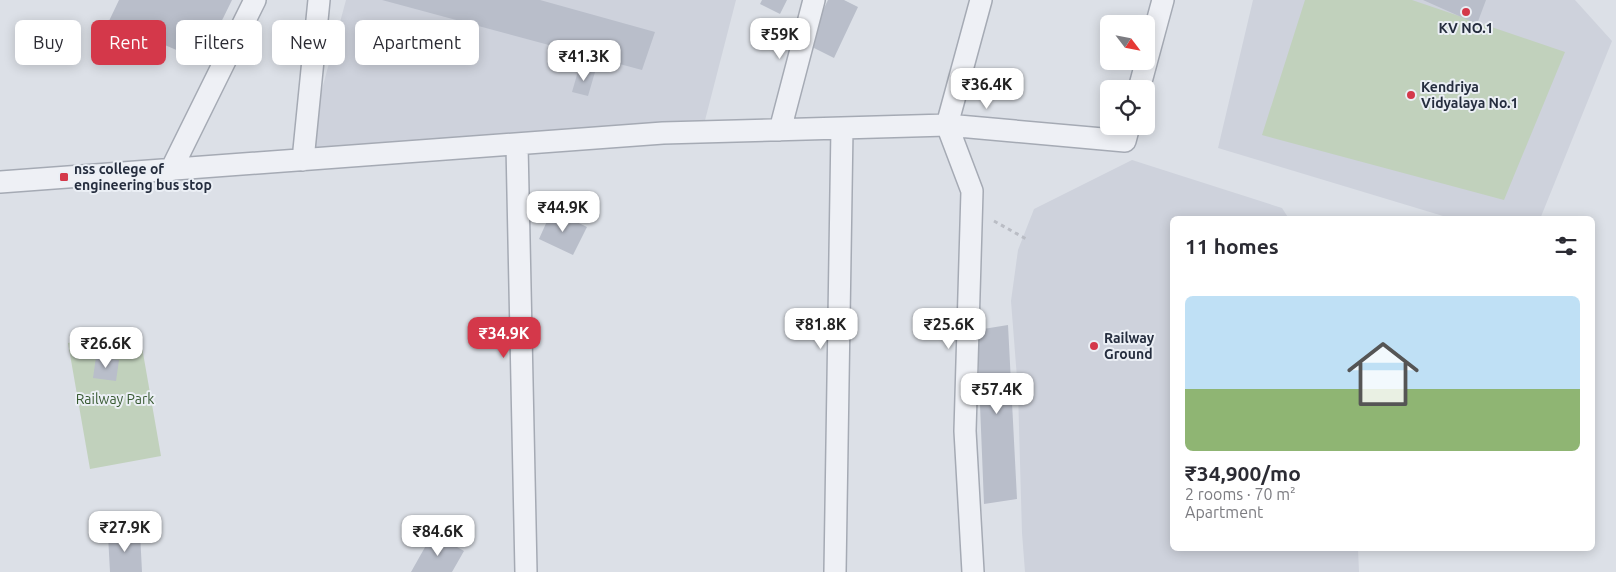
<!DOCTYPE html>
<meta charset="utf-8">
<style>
:root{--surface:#fff;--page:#f2f2f3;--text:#2b2b33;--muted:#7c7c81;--accent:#d4384a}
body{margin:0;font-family:Ubuntu,sans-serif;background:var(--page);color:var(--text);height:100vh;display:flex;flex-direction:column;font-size:19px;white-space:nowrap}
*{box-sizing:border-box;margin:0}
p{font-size:16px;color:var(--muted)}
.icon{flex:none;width:28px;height:28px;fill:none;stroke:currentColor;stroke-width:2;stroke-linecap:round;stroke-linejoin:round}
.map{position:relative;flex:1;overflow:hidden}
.drawer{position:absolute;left:1170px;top:216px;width:425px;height:335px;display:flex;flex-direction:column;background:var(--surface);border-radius:8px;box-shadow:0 2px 12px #0003}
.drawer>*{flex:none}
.guide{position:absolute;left:15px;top:20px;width:475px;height:45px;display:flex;gap:10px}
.needle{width:32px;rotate:122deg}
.buttons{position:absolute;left:1100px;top:15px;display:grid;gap:10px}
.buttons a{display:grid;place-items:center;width:55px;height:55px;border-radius:8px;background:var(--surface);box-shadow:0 2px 12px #0003;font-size:25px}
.price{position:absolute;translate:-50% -42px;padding:0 11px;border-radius:10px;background:#fff;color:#222;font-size:16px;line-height:32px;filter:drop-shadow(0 1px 2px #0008)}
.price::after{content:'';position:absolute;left:50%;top:30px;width:15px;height:11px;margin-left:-8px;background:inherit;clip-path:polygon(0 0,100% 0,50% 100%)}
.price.selected{background:var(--accent);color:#fff}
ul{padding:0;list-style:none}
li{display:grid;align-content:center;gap:10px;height:265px;padding:0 15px}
li span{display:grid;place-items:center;height:155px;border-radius:8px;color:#555}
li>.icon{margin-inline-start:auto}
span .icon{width:90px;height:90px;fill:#fffc;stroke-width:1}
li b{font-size:21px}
h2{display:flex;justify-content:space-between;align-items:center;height:60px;padding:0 15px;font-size:21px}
.tag{padding:0 18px;border-radius:8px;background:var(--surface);box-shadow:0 2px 12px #0003;font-size:18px;line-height:45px}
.tag.selected{background:var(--accent);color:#fff}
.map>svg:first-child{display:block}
.built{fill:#ced2dc}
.green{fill:#c1d1bc}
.building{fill:#b9beca}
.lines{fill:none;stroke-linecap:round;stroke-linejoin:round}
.minor-casing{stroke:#a5aab4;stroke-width:24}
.path{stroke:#babdc5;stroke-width:3;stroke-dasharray:4 4;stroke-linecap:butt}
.minor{stroke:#eef0f5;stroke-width:21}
.poi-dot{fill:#d4384a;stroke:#ebeff5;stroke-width:2}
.labels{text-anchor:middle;stroke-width:4;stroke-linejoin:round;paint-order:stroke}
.poi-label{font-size:14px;font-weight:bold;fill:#252d3e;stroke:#ebeff5;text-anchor:start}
.park-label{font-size:14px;fill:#385a32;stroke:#ebeff5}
</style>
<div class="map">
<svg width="1616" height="572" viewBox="0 0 1616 572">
<rect width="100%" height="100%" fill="#dce0e7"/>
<path class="built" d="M 346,0 L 736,0 L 702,132 L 303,160 Z
M 1253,0 L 1575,0 L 1612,41 L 1540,219 L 1453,219 L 1218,148 Z
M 1132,160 L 1282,208 L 1289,219 L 1172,219 L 1172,549 L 1358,549 L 1359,572 L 1025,572 L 1022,533 L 1018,391 L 1011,301 L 1018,250 L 1034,209 Z"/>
<path class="green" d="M 1305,0 L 1412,0 L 1565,52 L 1504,200 L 1262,135 Z
M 139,330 L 161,456 L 90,469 L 68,343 Z"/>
<path class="building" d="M 119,0 L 232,0 L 202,61 L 109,21 Z
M 382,0 L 540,0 L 655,32 L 642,70 Z
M 762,0 L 787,0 L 780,14 L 760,4 Z
M 828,0 L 844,0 L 858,7 L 834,58 L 806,44 Z
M 1423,0 L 1486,0 L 1477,24 Z
M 579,68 L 595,72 L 588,96 L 572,92 Z
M 552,210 L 587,227 L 573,255 L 539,239 Z
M 1008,325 L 1017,499 L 984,504 L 977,330 Z
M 96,357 L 119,360 L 116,381 L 93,378 Z
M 140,532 L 142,572 L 110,572 L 108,535 Z
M 433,533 L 464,551 L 452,572 L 411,572 Z"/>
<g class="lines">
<defs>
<path id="minor" d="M 981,0 L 947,125 L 1125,141 L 1129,126
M 1139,89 L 1163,0
M 780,130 L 814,0
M 517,145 L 526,572
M 303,160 L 319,0
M 171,170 L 255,0
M 0,182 L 663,133 L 947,125 L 972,191 L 965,431 L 973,572
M 835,572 L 842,128"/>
</defs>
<use href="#minor" class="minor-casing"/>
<path class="path" d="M 994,221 L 1028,240"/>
<use href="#minor" class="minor"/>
</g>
<g class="poi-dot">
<circle cx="1466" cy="12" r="5"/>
<circle cx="1411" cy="95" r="5"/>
<rect x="59" y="172" width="10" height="10" rx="2.5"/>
<circle cx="1094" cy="346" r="5"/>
</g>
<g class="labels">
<g class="poi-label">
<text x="1466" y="33" text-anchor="middle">KV NO.1</text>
<text x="1421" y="92">Kendriya<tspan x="1421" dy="16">Vidyalaya No.1</tspan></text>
<text x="74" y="174">nss college of<tspan x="74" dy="16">engineering bus stop</tspan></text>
<text x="1104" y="343">Railway<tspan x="1104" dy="16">Ground</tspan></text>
</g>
<g class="park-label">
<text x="115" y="404">Railway Park</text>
</g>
</g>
</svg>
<div class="buttons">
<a><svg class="needle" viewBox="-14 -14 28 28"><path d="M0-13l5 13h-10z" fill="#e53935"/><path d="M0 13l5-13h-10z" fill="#7c7c81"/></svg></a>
<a><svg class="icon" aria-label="locate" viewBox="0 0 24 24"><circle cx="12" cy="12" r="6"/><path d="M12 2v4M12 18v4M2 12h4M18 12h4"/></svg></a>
</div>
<b class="price" style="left:780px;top:60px">₹59K</b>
<b class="price" style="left:584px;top:82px">₹41.3K</b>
<b class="price" style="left:987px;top:110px">₹36.4K</b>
<b class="price" style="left:563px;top:233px">₹44.9K</b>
<b class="price" style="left:821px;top:350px">₹81.8K</b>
<b class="price" style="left:949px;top:350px">₹25.6K</b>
<b class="price selected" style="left:504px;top:359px">₹34.9K</b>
<b class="price" style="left:106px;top:369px">₹26.6K</b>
<b class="price" style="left:997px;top:415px">₹57.4K</b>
<b class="price" style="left:125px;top:553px">₹27.9K</b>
<b class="price" style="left:438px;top:557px">₹84.6K</b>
<div class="guide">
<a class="tag">Buy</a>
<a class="tag selected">Rent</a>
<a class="tag">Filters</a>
<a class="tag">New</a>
<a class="tag">Apartment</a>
</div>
<section class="drawer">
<h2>11 homes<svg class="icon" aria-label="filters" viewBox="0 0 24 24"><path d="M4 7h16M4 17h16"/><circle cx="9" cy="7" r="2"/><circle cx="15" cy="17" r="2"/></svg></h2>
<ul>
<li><span style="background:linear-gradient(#bfe0f5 60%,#8fb573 0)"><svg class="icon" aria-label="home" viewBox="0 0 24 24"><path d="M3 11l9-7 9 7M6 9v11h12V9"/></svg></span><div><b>₹34,900/mo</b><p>2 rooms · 70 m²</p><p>Apartment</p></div></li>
</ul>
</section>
</div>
